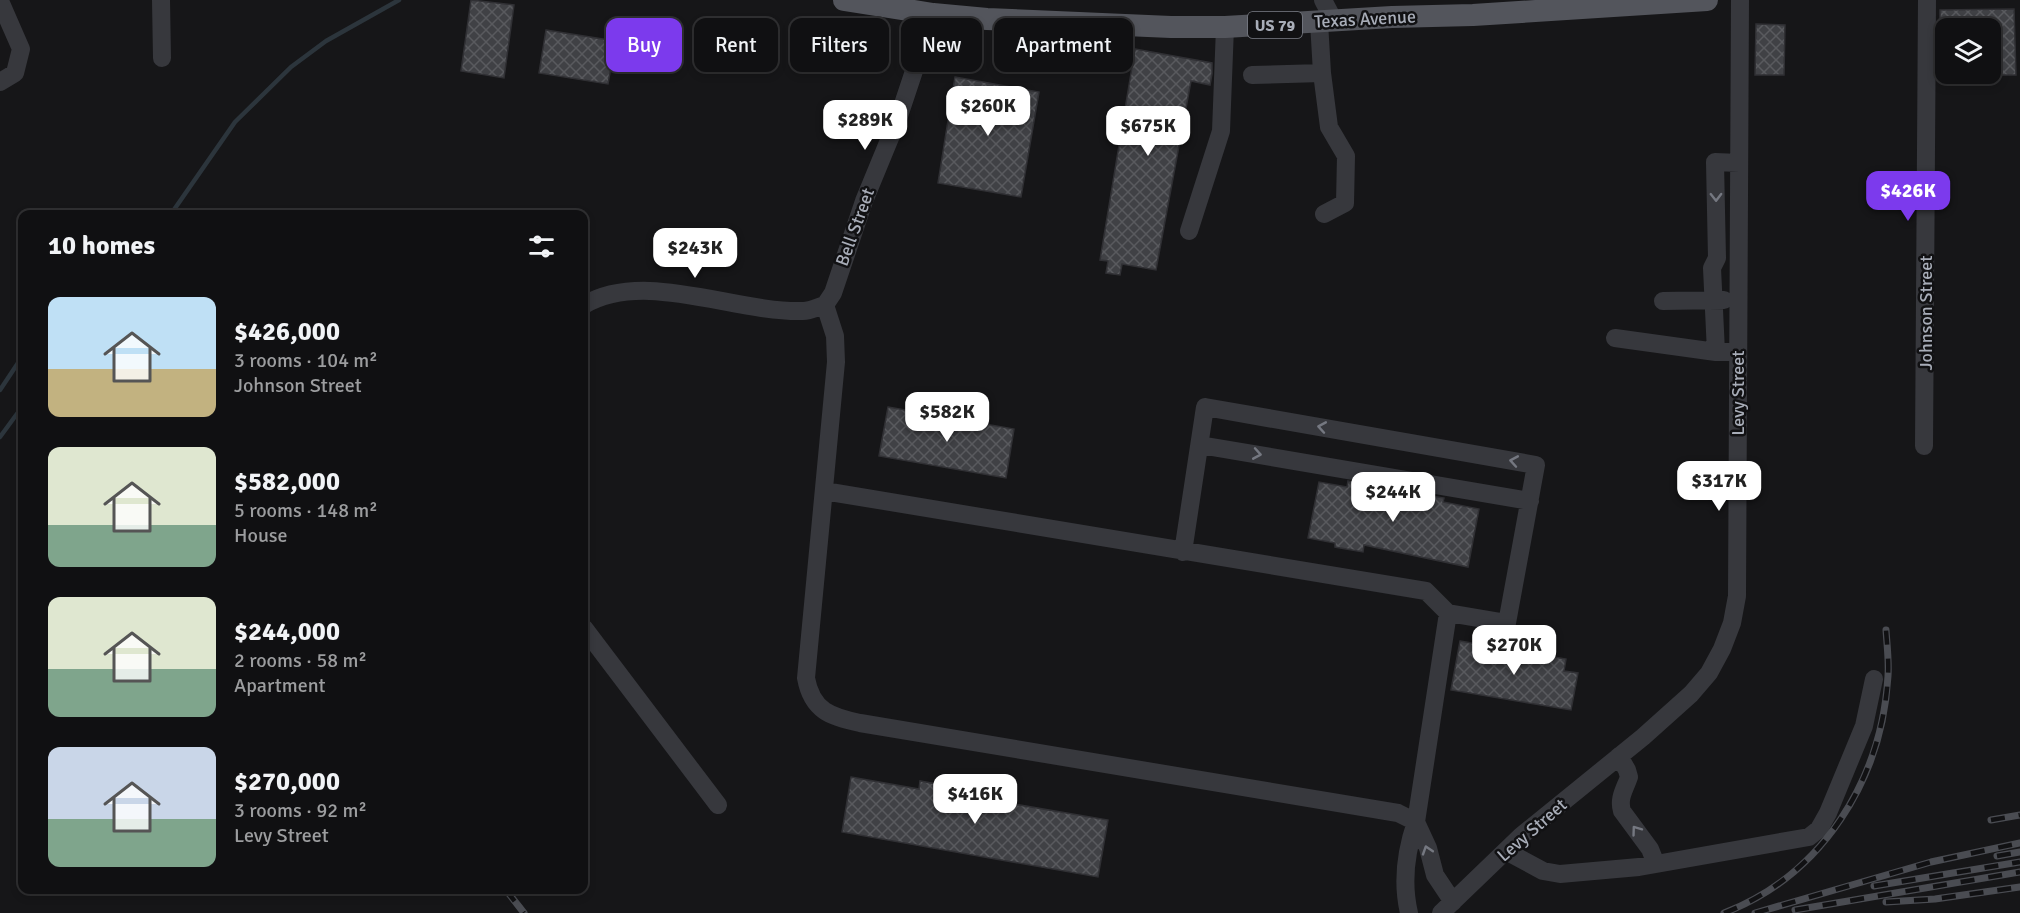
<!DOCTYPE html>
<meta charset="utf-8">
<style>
:root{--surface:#101012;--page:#1e1e20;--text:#f1f3f6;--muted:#9c9d9f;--line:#303032;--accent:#7c3aed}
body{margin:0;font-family:Signika,sans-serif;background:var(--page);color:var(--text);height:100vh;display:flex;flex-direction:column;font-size:22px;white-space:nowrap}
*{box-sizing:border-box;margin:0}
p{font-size:20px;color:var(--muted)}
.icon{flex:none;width:33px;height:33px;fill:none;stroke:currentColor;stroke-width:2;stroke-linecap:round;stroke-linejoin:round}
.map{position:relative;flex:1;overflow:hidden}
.sheet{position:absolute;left:18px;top:210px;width:570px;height:684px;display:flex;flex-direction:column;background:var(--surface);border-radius:12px;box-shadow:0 3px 9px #0003,0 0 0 2px var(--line)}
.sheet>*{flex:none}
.guide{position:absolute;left:606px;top:18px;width:570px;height:54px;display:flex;gap:12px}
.fabs{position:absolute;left:1935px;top:18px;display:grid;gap:12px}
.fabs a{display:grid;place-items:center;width:66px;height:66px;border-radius:12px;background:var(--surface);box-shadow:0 3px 9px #0003,0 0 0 2px var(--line);font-size:30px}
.price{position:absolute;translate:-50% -51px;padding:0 14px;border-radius:12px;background:#fff;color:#222;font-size:20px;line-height:39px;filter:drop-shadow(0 2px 3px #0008)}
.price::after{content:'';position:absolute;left:50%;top:36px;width:18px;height:14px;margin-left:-9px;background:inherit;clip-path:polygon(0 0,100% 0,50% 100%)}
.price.selected{background:var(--accent);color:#fff}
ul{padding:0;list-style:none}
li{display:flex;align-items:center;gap:18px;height:150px;padding:0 30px}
li span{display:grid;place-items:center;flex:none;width:168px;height:120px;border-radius:12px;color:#555}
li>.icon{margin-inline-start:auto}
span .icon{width:72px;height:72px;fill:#fffc;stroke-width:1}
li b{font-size:26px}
h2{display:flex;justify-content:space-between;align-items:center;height:72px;padding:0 30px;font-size:26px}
.chip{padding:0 21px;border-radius:12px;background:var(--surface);box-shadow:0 3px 9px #0003,0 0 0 2px var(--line);font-size:21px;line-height:54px}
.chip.selected{background:var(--accent);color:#fff}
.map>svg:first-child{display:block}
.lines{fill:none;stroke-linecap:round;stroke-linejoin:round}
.stream{stroke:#2c353c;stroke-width:4.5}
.building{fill:url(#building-cross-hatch);stroke:#303034;stroke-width:1.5}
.minor{stroke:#37383d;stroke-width:18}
.major{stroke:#53555c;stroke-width:22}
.rail-casing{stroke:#4a4c52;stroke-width:7}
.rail{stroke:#111113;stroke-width:4.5;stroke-dasharray:14;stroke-linecap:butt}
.oneway{stroke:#757881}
.labels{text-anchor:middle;stroke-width:5;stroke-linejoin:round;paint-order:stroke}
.shield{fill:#111113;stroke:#7b7e86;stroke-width:1.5}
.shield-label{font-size:16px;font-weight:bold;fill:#a8adb8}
.street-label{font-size:18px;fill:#a8adb8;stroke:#111113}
</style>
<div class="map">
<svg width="2020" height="913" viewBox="0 0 2020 913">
<defs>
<pattern id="building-cross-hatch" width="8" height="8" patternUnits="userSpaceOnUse" patternTransform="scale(1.5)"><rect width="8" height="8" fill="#404145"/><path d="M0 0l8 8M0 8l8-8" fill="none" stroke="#595a5e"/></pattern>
</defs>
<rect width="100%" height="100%" fill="#161618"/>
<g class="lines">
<path class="stream" d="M 171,214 L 235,122 L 291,67 L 326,41 L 399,0
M 0,390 L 22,357
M 0,437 L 22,407"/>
</g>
<path class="building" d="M 471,0 L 514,5 L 504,78 L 461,71 Z
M 2014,9 L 2016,75 L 1990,75 L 1990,28 L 1940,28 L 1940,10 Z
M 1756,24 L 1785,25 L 1784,75 L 1755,75 Z
M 546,30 L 615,41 L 614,54 L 626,55 L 624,69 L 611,67 L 608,84 L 539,73 Z
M 1135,49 L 1212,63 L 1212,74 L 1210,85 L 1191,81 L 1156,270 L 1122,264 L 1120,275 L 1106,273 L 1108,261 L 1100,260 Z
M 955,77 L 1039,92 L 1021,197 L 938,183 Z
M 888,407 L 1014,429 L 1006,478 L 879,456 Z
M 1348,481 L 1378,487 L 1377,491 L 1413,499 L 1414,493 L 1444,498 L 1443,502 L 1479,509 L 1468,567 L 1364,545 L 1363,552 L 1335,547 L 1335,543 L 1308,538 L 1319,482 L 1347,487 Z
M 1460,641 L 1566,659 L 1564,671 L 1578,673 L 1571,710 L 1451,690 Z
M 851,777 L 919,789 L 920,781 L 1003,796 L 1002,802 L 1108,820 L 1098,877 L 842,832 Z"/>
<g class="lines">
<path class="minor" d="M 161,0 L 162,58
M 1323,0 L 1334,21
M 0,1 L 21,49 L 15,73 L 0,82
M 1322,73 L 1329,127 L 1346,156 L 1345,203 L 1324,214
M 1252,75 L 1322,73 L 1319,22
M 1189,231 L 1221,131 L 1225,27
M 1663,301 L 1724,300
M 584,305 C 645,269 734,313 803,311 C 810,311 818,307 825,305
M 825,305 L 833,293 L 864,201 L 899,116 L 933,14
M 1615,338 L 1716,352
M 1738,352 L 1716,352 L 1712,268 L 1717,258 L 1715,162 L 1739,163
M 1200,445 L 1530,501
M 1924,446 L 1927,0
M 824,491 L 1426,591 L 1448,613 L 1416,822 L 1398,813 L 860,723 C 831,717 812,711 806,678 L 836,362 L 835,336 L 825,305
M 1183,552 L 1205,407 L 1536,465 L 1507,623 L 1448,613
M 584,628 L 718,805
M 1619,756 L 1627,770 L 1629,777 C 1625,789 1618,798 1622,811 L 1650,849 L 1656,864
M 1506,851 L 1543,871 L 1560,874 L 1639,867 L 1809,837 L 1819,829 L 1828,813 L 1864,726 L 1874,679
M 1409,913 C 1402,883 1406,851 1416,822 L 1428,848 L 1435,875 L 1453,902
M 1441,913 L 1521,836 L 1643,737 L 1691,694 L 1709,673 L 1722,649 L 1732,623 L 1737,596 L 1740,0"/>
<path class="major" d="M 844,0 L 933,14 L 987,19 L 1171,27 L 1225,27 L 1392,17 L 1473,15 L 1707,0"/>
<defs>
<path id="rail" d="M 1991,820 L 2020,815
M 1997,856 L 2020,852
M 1874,886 L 2020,862
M 506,890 L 524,913
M 1886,902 L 1935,899 L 2020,887
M 1795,910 L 2020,872
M 1724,913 C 1823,875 1882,779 1888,676 C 1889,661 1887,645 1886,630
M 1755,913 L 1931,862 L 2020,843"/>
</defs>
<use href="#rail" class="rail-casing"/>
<use href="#rail" class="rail"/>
</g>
<defs><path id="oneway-chevron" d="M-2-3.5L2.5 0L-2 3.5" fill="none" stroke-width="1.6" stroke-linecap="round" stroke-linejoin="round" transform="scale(1.5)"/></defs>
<g class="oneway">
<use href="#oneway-chevron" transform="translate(1716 197) rotate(89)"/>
<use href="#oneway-chevron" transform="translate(1322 427) rotate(-170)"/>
<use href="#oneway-chevron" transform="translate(1257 454) rotate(10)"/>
<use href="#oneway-chevron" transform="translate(1514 461) rotate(-170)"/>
<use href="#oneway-chevron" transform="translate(1636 830) rotate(-126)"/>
<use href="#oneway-chevron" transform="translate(1427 850) rotate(-108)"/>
</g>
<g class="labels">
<rect class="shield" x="1248" y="12" width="54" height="26" rx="4.5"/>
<g class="shield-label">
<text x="1275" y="31">US 79</text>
</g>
<g class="street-label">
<text transform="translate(1365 19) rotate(-3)" y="6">Texas Avenue</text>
<text transform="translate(855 227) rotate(-70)" y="6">Bell Street</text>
<text transform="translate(1926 313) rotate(-90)" y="6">Johnson Street</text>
<text transform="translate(1738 393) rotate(-90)" y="6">Levy Street</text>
<text transform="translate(1532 830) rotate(-41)" y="6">Levy Street</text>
</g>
</g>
</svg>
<div class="fabs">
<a><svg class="icon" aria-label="layers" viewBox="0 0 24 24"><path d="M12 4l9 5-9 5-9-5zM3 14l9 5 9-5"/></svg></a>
</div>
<b class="price" style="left:988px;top:137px">$260K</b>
<b class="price" style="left:865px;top:151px">$289K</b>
<b class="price" style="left:1148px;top:157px">$675K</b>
<b class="price selected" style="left:1908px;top:222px">$426K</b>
<b class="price" style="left:695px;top:279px">$243K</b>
<b class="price" style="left:947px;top:443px">$582K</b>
<b class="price" style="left:1719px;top:512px">$317K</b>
<b class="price" style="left:1393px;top:523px">$244K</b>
<b class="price" style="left:1514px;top:676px">$270K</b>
<b class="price" style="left:975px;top:825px">$416K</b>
<div class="guide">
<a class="chip selected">Buy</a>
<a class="chip">Rent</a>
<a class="chip">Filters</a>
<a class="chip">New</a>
<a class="chip">Apartment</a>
</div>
<section class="sheet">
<h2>10 homes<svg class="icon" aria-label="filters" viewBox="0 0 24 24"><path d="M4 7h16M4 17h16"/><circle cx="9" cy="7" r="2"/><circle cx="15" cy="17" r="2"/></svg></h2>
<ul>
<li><span style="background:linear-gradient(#bfe0f5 60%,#c2b280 0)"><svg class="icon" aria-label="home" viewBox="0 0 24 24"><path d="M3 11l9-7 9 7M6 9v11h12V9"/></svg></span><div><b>$426,000</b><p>3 rooms · 104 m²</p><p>Johnson Street</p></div></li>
<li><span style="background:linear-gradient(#dfe7d0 65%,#7fa58c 0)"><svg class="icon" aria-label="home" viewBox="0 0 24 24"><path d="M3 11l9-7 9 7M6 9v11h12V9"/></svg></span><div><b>$582,000</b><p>5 rooms · 148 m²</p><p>House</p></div></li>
<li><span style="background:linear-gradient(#dfe7d0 60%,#7fa58c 0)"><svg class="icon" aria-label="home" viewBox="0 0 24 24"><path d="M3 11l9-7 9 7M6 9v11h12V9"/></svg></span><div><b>$244,000</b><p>2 rooms · 58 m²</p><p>Apartment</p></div></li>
<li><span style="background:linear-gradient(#c9d6e8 60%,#7fa58c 0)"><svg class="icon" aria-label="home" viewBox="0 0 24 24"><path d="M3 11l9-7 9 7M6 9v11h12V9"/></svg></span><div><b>$270,000</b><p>3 rooms · 92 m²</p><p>Levy Street</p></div></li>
</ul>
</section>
</div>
